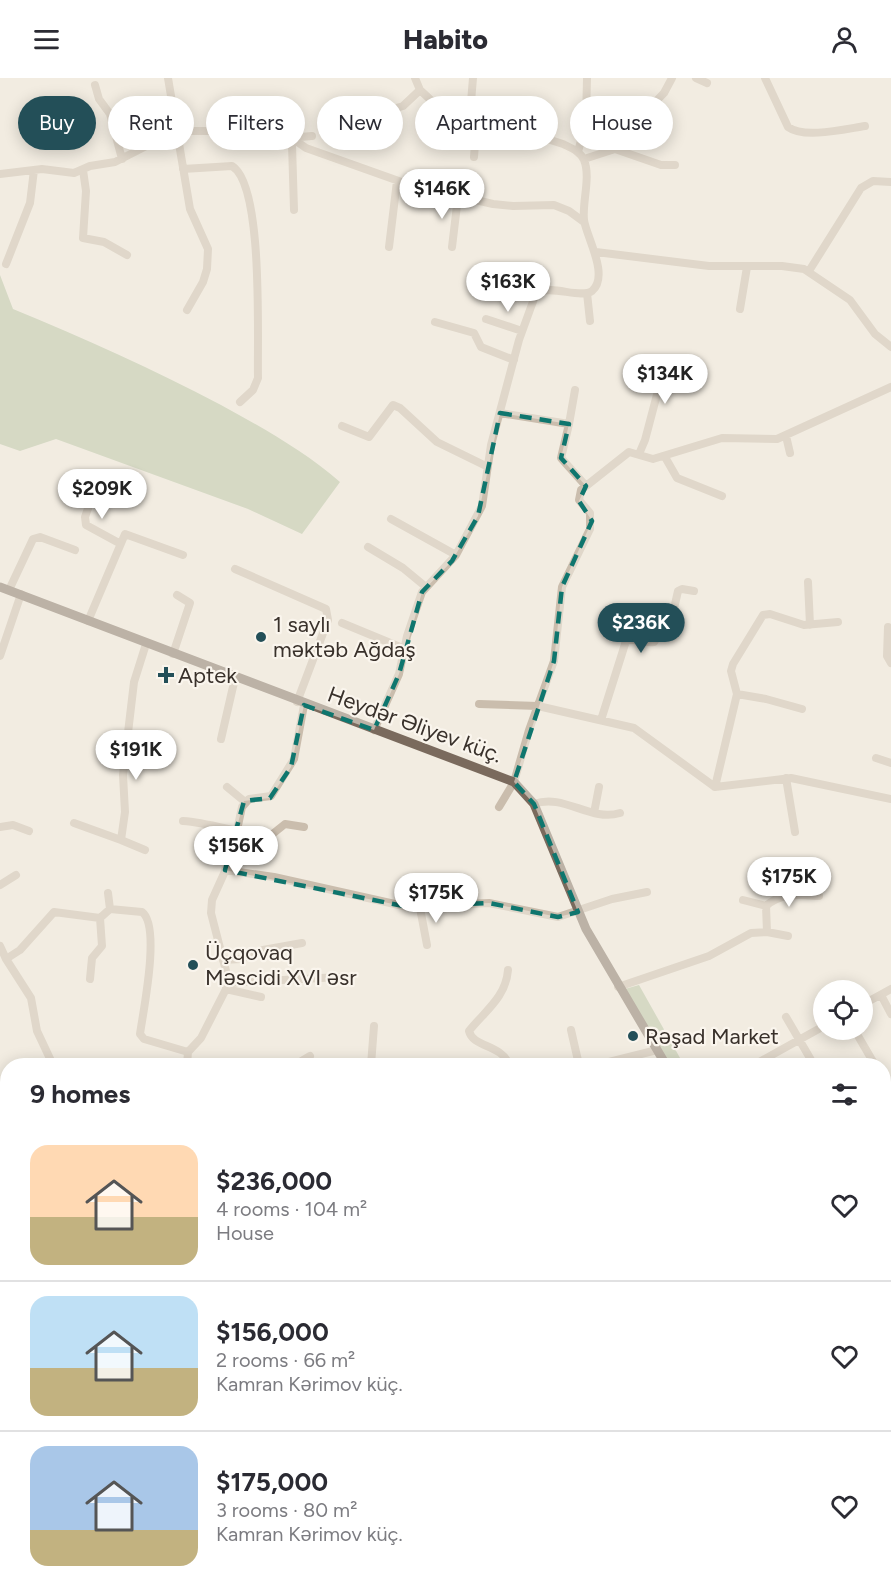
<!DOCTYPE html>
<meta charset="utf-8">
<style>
:root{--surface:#fff;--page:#f2f2f3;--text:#2b2b33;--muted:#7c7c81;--line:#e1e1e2;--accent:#234f58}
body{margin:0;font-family:Figtree,sans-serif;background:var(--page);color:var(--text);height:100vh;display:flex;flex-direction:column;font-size:22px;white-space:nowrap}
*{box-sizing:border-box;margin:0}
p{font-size:20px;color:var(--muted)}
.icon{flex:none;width:33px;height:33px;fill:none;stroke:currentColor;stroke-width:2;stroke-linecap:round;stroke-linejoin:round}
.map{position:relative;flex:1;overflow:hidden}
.details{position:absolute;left:0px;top:980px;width:891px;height:536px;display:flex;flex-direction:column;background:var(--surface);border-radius:24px 24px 0 0;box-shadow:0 3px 15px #0003}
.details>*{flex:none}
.banner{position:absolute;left:18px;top:18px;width:855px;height:54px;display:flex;gap:12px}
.tools{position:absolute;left:813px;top:902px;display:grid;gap:12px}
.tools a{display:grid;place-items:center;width:60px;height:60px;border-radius:50%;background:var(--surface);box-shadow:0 3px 15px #0003;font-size:30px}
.price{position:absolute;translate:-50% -51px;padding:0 14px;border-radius:21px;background:#fff;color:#222;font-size:20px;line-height:39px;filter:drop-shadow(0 2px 3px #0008)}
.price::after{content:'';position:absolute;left:50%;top:36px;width:18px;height:14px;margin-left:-9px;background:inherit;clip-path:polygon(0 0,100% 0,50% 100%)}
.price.current{background:var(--accent);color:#fff}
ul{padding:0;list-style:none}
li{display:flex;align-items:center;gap:18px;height:150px;padding:0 30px}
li+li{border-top:2px solid var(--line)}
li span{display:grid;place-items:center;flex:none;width:168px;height:120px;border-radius:18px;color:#555}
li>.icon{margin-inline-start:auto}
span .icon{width:72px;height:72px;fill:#fffc;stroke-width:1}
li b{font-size:26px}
h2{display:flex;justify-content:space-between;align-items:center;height:72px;padding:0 30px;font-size:26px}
.chip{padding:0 21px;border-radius:27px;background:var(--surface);box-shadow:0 3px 15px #0003;font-size:21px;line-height:54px}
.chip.current{background:var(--accent);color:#fff}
header{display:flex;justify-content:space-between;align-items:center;height:78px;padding:0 30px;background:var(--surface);font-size:27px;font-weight:800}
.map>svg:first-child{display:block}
.green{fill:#b3c1a1}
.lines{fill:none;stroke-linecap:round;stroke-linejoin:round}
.minor{stroke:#cabdad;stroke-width:8}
.major{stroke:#7a6a5d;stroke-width:9}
.marked{fill:none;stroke:#0f766e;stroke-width:4.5;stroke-dasharray:12 8;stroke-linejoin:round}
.poi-dot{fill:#234f58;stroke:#faf5ed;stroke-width:2}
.labels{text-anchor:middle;stroke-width:4.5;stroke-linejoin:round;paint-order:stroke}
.poi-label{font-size:22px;fill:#39312b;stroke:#faf5ed;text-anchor:start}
.street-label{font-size:22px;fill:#39312b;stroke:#faf5ed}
</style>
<header><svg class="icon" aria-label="menu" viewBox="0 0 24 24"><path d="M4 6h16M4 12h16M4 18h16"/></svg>Habito<svg class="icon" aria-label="person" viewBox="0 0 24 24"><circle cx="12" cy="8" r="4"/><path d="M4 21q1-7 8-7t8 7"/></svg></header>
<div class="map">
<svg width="891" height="1514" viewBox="0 0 891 1514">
<rect width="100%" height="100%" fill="#f2ece1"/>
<path class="green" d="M 0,197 L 13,231 C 84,260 153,291 221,327 C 263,350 304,373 340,404 L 302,456 L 248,431 L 56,361 L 20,373 L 0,366 Z
M 639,907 L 684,987 L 670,987 L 625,911 Z
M 884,1107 L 891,1110 L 891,1170 L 884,1175 Z
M 885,1399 L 891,1414 L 891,1447 L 884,1430 Z"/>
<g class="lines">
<path class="minor" d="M 168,0 L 190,131 L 208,171 L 207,191 L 203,204 L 187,232
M 696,0 L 707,5
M 765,0 L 788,49 C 804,61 845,51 865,48
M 95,7 L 99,21 L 110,36 L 122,81
M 393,31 L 403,28 L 420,12
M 470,36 L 473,0
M 177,53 L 282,53 L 306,70 L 410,107 L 493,126 L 513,128 L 554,127 L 569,133 L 584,144
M 615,71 L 661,87 L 675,87
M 578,74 L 586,43 L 587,0
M 474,79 L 477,39
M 584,81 L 615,71 L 626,54 L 664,15 L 672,0
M 183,91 L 232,88 C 264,107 257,262 258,300 L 253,312 L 240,324
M 83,92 L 86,113 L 83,160 L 104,164 L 127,177
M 0,96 L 42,91 L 74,95 L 90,88 L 115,84 L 158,62 L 179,60
M 294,132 L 292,66 L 300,59 L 312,58
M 389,169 L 397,103
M 452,169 L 458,119
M 596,174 L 709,188 L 782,188 L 804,191 L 850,222 L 875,256 L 891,269
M 6,186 L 30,125 L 34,92
M 809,193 L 861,110 L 873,103 L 891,104
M 587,215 L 590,243
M 740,231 L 747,189
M 486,241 L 522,253
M 435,244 L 474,255 L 481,269 L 514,282
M 500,335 L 569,346 L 561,380 L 586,408
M 569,346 L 575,312
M 342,348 L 369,359 L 393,327 L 400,330 L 437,364 L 486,388
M 786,358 L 790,375
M 639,376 L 645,362 L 659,309 L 676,306 L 685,282
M 665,379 L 677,400 L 722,418
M 93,416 L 85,439 L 86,447 L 119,465
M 391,441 L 456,477
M 368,469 L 403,490 L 426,509
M 235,491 L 326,531 L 328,542 L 297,624
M 808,504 L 810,547
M 9,512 L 33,461 L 40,459 L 75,472
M 88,543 L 125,456 L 183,477
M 342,545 L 405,571
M 888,549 L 887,578 L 891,585
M 173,576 L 190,525 L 177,517
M 0,578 L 21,516
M 737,616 L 766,621 L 802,631
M 479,626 L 538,628 L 634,650 L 715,709 L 791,700 L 891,721
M 601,642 L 626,563 C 636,559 644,566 654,564 L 673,535 L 678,513 L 682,511 L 694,513
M 374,652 L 399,596 L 407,558 L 422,514 L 456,477 L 482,428 L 491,367 L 519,262 L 535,218 L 538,214 C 553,207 581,221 592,213 C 610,198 586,158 584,142 C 582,124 591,99 584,82 C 580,73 571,70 563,66 L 434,25 L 420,12 L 415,0
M 128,656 L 163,664
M 221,661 L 235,600
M 876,680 L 891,685
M 786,700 L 795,754
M 227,709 L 244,723
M 715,709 L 737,616 L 731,593 L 733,586 L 763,537 L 770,536 L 804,547 L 838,544
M 534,726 C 564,715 590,744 620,735
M 499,729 L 514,704 L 529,652 L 554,583 L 562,509 L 590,451 L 590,435 L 579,422 L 581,412 L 629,374 L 653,381 L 722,360 L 777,361 L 891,309
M 594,735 L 599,709
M 183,743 C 212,745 240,756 270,758 L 285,746 L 304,749
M 74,745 L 121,762 L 125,734 L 123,697 L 134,604 L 146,566
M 0,749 L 13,747 L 29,753
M 121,762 L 145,772
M 225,792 L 274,799 L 408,829 L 489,825 L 558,839 L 612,821 L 647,814
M 0,807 L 16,797
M 108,815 L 110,831
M 743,822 L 766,828
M 420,830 L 427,867
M 767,854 L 766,828 C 781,814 800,817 819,818
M 0,868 L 6,881 L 20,872 L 54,834 L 100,840 L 110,831 L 142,834 C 161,848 143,934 140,956 L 144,961 L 188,974
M 6,881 L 31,920 L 37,953 L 53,987
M 223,882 L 241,881 L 263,872 L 302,865
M 508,892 C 506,919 485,933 469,953 C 473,970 502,966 509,987
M 90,901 L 92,880 L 102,868 L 100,840
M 227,905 L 340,899
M 618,909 L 709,878 L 751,855 L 767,854 L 788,858
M 226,911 L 261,919
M 881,917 L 891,936
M 862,927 L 891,911
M 786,939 L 814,987
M 854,951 L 875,987
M 571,952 L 579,987
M 187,987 L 188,974 L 201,960 L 226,911 L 226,893 L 211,835 L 212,822 L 231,780 L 242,729 L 249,721 L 271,718 L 294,681 L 304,627
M 295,987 L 310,978
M 371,987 L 374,948
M 597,987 L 657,972
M 754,987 L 824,948
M 884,1002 L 891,1016
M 0,1031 L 8,1033
M 884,1040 L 891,1036
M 884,1107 L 891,1121
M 884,1161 L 891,1157
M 0,1181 L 8,1228
M 0,1298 L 8,1298
M 51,1508 L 52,1514
M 127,1508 L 128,1514
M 210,1508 L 210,1514
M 293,1508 L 293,1514
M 554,1508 L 555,1514
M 317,1514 L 346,1508 L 403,1514"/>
<path class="major" d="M 0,509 L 514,704 L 534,726 L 586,851 L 666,987
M 884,1350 L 887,1354 L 884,1360
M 885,1360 L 891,1375"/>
</g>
<path d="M0 0H891V1514H0ZM 500,335 L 569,346 L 561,380 L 586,408 L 579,423 L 592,443 L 562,509 L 554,583 L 514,704 L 534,726 L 578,834 L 558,839 L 489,825 L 408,829 L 225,792 L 244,723 L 270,720 L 291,689 L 304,627 L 374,652 L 399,596 L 422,514 L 452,483 L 478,438 Z" fill="#f2ece1" fill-opacity=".55" fill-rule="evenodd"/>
<path class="marked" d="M 500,335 L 569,346 L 561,380 L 586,408 L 579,423 L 592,443 L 562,509 L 554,583 L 514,704 L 534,726 L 578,834 L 558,839 L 489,825 L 408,829 L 225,792 L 244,723 L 270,720 L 291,689 L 304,627 L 374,652 L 399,596 L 422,514 L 452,483 L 478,438 Z"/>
<g class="poi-dot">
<circle cx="261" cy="559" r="6"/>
<path d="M163 588h6v6h6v6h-6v6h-6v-6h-6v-6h6z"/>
<circle cx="193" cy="887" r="6"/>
<circle cx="633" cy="958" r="6"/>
</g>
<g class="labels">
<g class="poi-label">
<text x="273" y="554">1 saylı<tspan x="273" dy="25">məktəb Ağdaş</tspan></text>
<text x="178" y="605">Aptek</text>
<text x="205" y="882">Üçqovaq<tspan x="205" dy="25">Məscidi XVI əsr</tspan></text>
<text x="645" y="966">Rəşad Market</text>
</g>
<g class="street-label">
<text transform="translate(415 646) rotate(20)" y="8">Heydər Əliyev küç.</text>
</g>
</g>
</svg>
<div class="tools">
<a><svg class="icon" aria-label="locate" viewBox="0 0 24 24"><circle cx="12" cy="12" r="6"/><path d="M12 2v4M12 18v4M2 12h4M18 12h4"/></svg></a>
</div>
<b class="price" style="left:442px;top:142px">$146K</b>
<b class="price" style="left:508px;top:235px">$163K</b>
<b class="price" style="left:665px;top:327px">$134K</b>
<b class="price" style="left:102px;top:442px">$209K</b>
<b class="price current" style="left:641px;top:576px">$236K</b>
<b class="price" style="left:136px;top:703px">$191K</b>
<b class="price" style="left:236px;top:799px">$156K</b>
<b class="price" style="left:789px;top:830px">$175K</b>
<b class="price" style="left:436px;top:846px">$175K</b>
<div class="banner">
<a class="chip current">Buy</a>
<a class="chip">Rent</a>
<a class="chip">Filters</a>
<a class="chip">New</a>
<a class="chip">Apartment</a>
<a class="chip">House</a>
</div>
<section class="details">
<h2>9 homes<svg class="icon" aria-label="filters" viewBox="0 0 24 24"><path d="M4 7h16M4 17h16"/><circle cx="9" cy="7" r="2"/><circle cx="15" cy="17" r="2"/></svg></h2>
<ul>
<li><span style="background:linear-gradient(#ffd9b3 60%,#c2b280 0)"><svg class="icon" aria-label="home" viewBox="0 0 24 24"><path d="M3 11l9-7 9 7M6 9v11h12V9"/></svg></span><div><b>$236,000</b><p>4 rooms · 104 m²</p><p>House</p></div><svg class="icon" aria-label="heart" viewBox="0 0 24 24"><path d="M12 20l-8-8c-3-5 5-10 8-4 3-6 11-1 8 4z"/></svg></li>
<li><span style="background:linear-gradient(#bfe0f5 60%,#c2b280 0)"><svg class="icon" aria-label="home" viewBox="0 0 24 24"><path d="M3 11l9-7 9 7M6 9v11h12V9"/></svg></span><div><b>$156,000</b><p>2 rooms · 66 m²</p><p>Kamran Kərimov küç.</p></div><svg class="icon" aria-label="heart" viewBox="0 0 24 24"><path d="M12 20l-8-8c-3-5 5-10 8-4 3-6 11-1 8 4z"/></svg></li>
<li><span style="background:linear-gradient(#a9c7e8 70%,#c2b280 0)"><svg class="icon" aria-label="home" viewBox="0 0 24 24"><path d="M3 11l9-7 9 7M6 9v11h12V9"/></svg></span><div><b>$175,000</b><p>3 rooms · 80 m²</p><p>Kamran Kərimov küç.</p></div><svg class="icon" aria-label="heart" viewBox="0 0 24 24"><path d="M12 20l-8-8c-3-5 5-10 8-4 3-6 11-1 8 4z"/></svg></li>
</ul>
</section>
</div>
